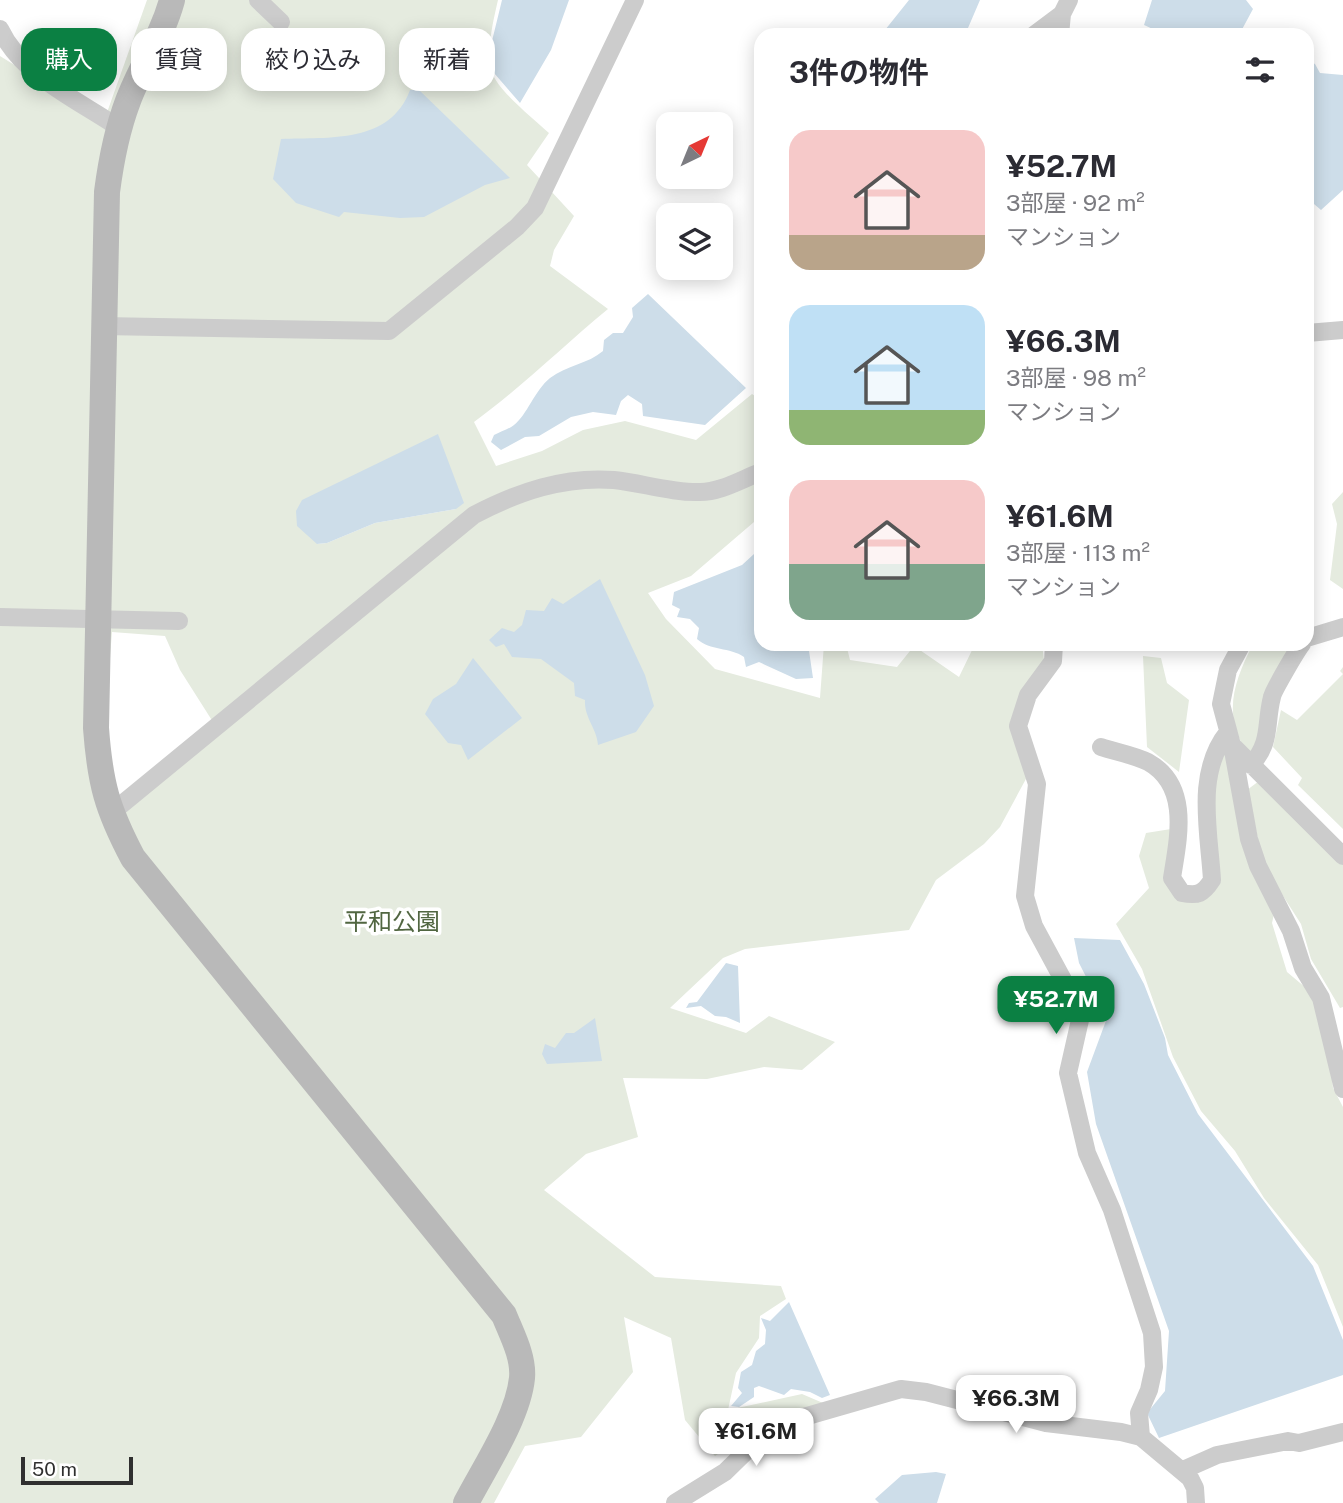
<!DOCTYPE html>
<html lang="ja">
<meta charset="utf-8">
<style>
:root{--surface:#fff;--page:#f7f7f7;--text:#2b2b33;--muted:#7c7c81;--accent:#0b8043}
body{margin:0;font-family:"Public Sans","Noto Sans JP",sans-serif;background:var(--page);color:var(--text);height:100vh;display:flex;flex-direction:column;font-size:26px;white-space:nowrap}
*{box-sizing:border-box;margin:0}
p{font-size:23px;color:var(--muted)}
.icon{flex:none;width:38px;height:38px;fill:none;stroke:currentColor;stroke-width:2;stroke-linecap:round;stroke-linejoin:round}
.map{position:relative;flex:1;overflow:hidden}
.sheet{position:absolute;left:754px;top:28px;width:560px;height:623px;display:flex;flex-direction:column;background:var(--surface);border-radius:21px;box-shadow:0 4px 18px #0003}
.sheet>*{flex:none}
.hud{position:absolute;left:21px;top:28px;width:628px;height:63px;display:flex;gap:14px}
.needle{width:46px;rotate:43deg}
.fabs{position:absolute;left:656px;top:112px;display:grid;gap:14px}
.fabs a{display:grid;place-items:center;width:77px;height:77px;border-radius:14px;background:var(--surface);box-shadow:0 4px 18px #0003;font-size:35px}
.scale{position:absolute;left:21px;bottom:18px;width:112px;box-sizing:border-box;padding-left:7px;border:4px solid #2f2f2f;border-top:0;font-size:19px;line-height:24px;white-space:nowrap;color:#2f2f2f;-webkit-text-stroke:5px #fff;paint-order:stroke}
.price{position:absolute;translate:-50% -60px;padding:0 16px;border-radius:14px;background:#fff;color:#222;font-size:23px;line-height:46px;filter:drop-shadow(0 2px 4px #0008)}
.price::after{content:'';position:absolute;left:50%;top:42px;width:21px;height:16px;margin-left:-10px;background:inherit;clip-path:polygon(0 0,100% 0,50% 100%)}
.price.on{background:var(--accent);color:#fff}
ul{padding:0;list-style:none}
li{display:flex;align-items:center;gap:21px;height:175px;padding:0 35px}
li span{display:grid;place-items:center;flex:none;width:196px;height:140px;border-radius:21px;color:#555}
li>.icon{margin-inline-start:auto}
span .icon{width:84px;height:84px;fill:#fffc;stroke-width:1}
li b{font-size:30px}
h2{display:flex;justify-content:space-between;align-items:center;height:84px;padding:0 35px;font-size:30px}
.chip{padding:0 24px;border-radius:21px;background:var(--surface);box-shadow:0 4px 18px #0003;font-size:24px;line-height:63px}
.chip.on{background:var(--accent);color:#fff}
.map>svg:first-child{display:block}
.green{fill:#e5ebdf;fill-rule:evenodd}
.water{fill:#cddde9}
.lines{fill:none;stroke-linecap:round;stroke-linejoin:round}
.street{stroke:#ccc;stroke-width:18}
.secondary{stroke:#b9b9b9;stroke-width:26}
.labels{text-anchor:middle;stroke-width:7;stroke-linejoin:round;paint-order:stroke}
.park-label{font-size:24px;fill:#516641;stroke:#fff}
</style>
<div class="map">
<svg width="1343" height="1503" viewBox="0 0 1343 1503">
<rect width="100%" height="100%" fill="#fff"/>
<path class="green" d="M 147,0 L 498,0 C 493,22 486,49 492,72 C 497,90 535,120 549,133 L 527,165 L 574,216 L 554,250 L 550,266 L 608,309 C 563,346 522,387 474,422 L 496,466 L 542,451 L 583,430 L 625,421 L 696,440 L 752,394 L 761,400 L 761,516 L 691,576 L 648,593 L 666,619 L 715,669 L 820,698 L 824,644 L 846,644 L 850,660 L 897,667 L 914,646 L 959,677 L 975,644 L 1042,644 L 1044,660 L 1023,689 L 1027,777 L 1000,827 L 984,844 L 936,880 L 909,930 L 745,949 L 723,958 L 670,1008 L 746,1033 L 769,1016 L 835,1042 L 802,1070 L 764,1067 L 707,1079 L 623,1078 L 638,1137 L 586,1154 L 544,1190 L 655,1277 L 781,1286 L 786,1299 L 760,1316 L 759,1338 L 736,1373 L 728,1410 L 802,1394 L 823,1403 L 767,1421 L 715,1456 L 685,1420 L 671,1338 L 624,1317 L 633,1372 L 581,1437 L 525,1446 L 494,1503 L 0,1503 L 0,56 L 104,121 ZM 438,435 L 456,509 L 375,523 L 327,543 L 317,544 ZM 112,632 L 165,636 L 180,670 L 213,722 L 119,801 L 107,768 L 105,720 Z
M 1343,492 L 1343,589 L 1330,580 L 1337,524 L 1332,504 Z
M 1253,644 L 1293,644 L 1265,692 L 1263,723 L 1254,753 L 1247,752 C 1222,715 1234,681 1253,644 Z
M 1143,656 L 1161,658 L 1167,683 L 1189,700 L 1179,772 L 1147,747 Z
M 1343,667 L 1343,829 L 1298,785 L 1302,778 L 1273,747 L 1281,710 L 1297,720 L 1343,674 L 1340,671 Z
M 1225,745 L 1275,910 L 1272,923 L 1287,972 L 1312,993 L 1330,1056 L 1333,1088 L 1343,1107 L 1343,1327 L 1318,1265 L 1264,1198 L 1235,1151 L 1201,1111 L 1173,1057 L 1142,969 L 1116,924 L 1149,888 L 1139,856 L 1146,833 L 1171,829 L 1166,871 L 1206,899 L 1220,883 L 1212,791 Z
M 1259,781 L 1343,864 L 1343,1007 L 1340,1008 L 1311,959 L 1301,924 L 1264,866 L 1247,790 Z"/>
<path class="water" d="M 502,0 L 569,0 L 551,50 L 520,103 L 494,73 L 492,41 Z
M 909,0 L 980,0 L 965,35 L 881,35 Z
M 1152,0 L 1246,0 L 1253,9 L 1239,35 L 1166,35 L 1144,25 Z
M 1307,60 L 1315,64 L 1320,73 L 1343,75 L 1343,190 L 1321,210 L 1307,198 Z
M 410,90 L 419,90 L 510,178 L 485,185 L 424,217 L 400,218 L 344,212 L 339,217 L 296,203 L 273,179 L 281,139 C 329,137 390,144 410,90 Z
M 648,294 L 746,388 L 705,425 L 643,416 L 642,404 L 628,395 L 621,401 L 616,415 L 593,412 L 571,417 L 539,436 L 525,437 L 501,450 L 491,442 L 494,435 C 500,432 509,429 514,425 C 527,415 535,390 550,378 C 567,365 588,364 603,351 L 604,340 L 613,333 L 623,333 L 633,317 L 632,308 Z
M 438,434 L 464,503 L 456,509 L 375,523 L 327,543 L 317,544 L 297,526 L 296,511 L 302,500 Z
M 754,554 L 761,563 L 761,644 L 808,644 L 813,678 L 796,679 L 759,662 L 746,667 L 744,657 C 730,647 710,651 697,639 L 699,628 L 690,619 L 677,617 L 680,609 L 672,605 L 674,592 L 742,565 Z
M 600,579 L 645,675 L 654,706 L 636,732 L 598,745 C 597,728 584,718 585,700 L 575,696 L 574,683 L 541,659 L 512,657 L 504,644 L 496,647 L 489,640 L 502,628 L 514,632 L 522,625 L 526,610 L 544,611 L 552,598 L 563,604 Z
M 473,658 L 522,718 L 468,760 L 461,745 L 448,743 L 425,714 L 433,699 L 456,684 Z
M 1074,938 L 1120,940 L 1144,984 L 1165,1038 L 1168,1055 L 1198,1114 L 1313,1266 L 1343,1340 L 1343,1375 L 1159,1438 L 1147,1413 L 1165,1391 L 1169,1331 L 1096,1124 L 1087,1072 L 1107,1018 L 1079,963 Z
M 726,963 L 738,966 L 740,1023 L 726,1017 L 715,1016 L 701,1006 L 686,1008 L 689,1003 L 697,1002 Z
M 595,1018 L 602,1061 L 547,1064 L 542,1054 L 545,1044 L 555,1048 L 566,1033 L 574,1033 Z
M 789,1302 L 830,1395 L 822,1398 L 810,1392 L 791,1389 L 784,1395 L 759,1386 L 754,1388 L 754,1397 L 739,1407 L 731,1406 L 742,1393 L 738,1388 L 741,1372 L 752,1365 L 756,1351 L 765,1344 L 766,1330 L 761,1318 L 770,1321 Z
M 936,1472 L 946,1474 L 937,1503 L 879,1503 L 875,1499 L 902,1475 Z"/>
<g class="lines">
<path class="street" d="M 258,0 L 281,22
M 0,29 C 22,76 78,100 119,128
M 1034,35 L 1062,14
M 1060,35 L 1062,14 L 1069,0
M 102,326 L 389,331 L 517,227 L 535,208 L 635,0
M 1307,333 L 1343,330
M 0,617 L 179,621
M 1307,638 L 1343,627
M 1054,644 L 1053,661 L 1028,695 L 1018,726 L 1037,784 L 1025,896 L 1034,926 L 1075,1002 L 1080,1020 L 1068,1073 L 1087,1153 L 1112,1210 L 1152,1333 L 1154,1367 L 1149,1390 L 1139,1413 L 1141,1437
M 1242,644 L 1228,670 L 1221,704 L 1232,745 L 1343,856
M 1232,745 L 1249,839 L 1258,866 L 1291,931 L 1303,968 L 1321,998 L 1343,1089
M 1101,747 C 1116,752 1134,755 1148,762 C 1191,786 1178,839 1172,878 L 1182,893 C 1198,896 1203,894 1212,880 C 1209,830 1195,773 1228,732
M 1251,765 C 1272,742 1265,724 1272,697 C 1273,691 1297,650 1302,644
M 110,814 L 474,515 C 518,492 564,476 614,480 C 642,483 672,493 700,492 C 721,492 742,479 761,472
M 1183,1470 L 1217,1455 L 1288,1441 L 1299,1443 L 1343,1432
M 675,1503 L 725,1472 L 764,1434 L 783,1423 L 901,1389 L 926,1392 L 1046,1423 L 1121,1432 L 1141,1437 L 1190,1478 L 1195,1488 L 1196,1503"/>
<path class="secondary" d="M 172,0 C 162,37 141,66 128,101 C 117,130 111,161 107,192 L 96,728 C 100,783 107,809 133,858 L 504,1315 C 512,1335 524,1357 522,1378 C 518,1418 484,1468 466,1503"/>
</g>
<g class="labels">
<g class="park-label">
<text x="392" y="930">平和公園</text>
</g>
</g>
</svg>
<div class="fabs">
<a><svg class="needle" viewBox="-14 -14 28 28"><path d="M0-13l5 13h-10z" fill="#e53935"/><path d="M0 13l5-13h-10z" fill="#7c7c81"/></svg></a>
<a><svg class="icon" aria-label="layers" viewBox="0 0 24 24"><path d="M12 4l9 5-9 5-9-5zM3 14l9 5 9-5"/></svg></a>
</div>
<div class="scale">50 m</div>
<b class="price on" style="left:1056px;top:1036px">¥52.7M</b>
<b class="price" style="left:1016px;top:1435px">¥66.3M</b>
<b class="price" style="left:756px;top:1468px">¥61.6M</b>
<div class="hud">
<a class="chip on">購入</a>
<a class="chip">賃貸</a>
<a class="chip">絞り込み</a>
<a class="chip">新着</a>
</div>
<section class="sheet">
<h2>3件の物件<svg class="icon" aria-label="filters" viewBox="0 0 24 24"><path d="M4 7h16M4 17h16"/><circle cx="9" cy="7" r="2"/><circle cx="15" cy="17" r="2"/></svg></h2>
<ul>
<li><span style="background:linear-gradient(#f6c9c9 75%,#b9a48a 0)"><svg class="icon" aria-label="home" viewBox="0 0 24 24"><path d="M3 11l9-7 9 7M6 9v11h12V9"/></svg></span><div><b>¥52.7M</b><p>3部屋 · 92 m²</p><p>マンション</p></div></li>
<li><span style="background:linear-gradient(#bfe0f5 75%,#8fb573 0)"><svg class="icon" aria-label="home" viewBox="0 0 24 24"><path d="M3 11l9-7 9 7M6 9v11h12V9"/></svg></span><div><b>¥66.3M</b><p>3部屋 · 98 m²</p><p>マンション</p></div></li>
<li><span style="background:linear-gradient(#f6c9c9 60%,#7fa58c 0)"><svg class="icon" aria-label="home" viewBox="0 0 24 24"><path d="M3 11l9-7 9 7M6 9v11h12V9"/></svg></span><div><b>¥61.6M</b><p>3部屋 · 113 m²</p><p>マンション</p></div></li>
</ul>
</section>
</div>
